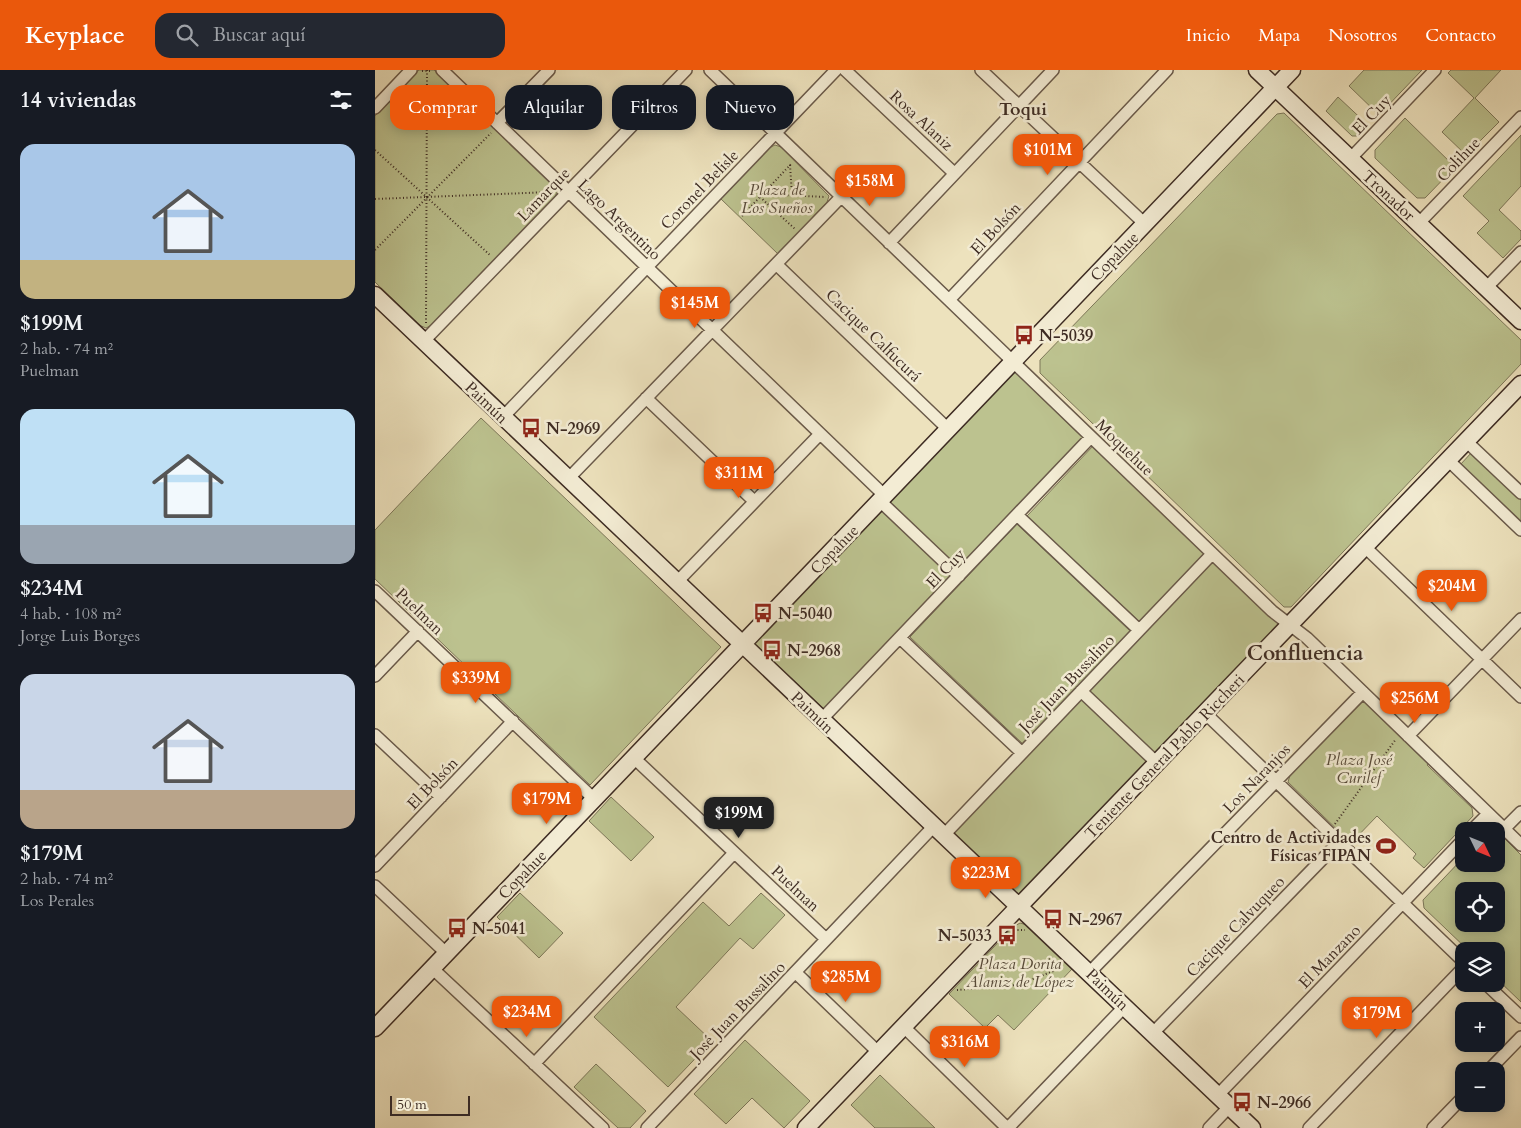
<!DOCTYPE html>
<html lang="es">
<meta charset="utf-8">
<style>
:root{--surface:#171b24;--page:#242831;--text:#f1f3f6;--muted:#9ea1a6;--accent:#ea580c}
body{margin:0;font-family:Cardo,serif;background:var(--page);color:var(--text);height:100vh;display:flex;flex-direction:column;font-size:19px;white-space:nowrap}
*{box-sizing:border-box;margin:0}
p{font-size:16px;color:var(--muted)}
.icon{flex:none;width:28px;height:28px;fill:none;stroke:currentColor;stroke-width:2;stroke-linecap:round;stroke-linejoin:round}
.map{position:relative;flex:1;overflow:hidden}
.drawer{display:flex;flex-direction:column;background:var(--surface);width:375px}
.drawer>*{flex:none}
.banner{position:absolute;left:15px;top:15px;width:475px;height:45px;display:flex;gap:10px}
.needle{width:32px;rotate:133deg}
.tools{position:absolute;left:1080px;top:752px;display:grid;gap:10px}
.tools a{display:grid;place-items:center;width:50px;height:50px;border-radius:10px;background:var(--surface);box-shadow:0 2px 12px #0003;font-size:25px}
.scale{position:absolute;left:15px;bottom:12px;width:80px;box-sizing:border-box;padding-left:5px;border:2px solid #3e2c23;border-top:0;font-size:14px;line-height:18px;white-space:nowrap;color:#3e2c23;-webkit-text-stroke:4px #f3ecd4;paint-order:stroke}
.price{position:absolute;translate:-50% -42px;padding:0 11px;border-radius:10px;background:var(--accent);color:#fff;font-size:16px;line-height:32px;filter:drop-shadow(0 1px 2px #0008)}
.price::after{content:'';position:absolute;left:50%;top:30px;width:15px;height:11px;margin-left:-8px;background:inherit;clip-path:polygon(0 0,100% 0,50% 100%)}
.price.current{background:#222;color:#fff}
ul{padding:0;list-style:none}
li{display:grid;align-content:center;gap:10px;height:265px;padding:0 20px}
li span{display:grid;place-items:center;height:155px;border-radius:15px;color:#555}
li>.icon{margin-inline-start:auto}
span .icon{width:90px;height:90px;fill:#fffc;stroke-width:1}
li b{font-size:21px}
h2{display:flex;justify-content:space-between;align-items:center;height:60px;padding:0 20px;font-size:21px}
.chip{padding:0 18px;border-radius:15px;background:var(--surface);box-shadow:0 2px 12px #0003;font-size:18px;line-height:45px}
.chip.current{background:var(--accent);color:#fff}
header{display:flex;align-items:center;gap:30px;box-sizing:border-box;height:70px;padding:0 25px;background:var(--accent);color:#fff}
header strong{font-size:24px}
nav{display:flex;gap:28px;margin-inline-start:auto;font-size:18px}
.search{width:350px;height:45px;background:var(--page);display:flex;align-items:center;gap:12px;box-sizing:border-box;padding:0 18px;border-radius:15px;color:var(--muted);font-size:19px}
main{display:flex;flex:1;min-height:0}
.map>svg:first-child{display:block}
.green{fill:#bcc28f;stroke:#7d7759;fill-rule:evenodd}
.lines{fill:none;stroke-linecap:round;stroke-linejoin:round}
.street-casing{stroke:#6a5a4a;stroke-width:14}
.secondary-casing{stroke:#3e2c23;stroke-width:19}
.path{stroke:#3e2c23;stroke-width:2;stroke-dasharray:1 2.5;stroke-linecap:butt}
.street{stroke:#f3ecd4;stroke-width:11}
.secondary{stroke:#f3ecd4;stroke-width:16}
.labels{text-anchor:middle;stroke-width:5;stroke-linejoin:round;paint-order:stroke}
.street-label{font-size:16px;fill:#3e2c23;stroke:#f3ecd4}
.park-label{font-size:16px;font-style:italic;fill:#574a39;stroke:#f3ecd4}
.poi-label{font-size:16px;font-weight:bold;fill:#3e2c23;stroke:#f3ecd4;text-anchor:start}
.neighbourhood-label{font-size:18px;font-weight:bold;fill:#3e2c23;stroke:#f3ecd4}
.district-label{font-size:21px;font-weight:bold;fill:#3e2c23;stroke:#f3ecd4}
</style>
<header>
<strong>Keyplace</strong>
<div class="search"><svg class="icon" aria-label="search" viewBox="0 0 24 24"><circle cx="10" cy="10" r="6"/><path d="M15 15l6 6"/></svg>Buscar aquí</div>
<nav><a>Inicio</a><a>Mapa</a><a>Nosotros</a><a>Contacto</a></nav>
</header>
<main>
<section class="drawer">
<h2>14 viviendas<svg class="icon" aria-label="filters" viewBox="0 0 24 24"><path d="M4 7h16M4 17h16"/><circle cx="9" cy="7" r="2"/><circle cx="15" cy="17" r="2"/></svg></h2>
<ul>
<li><span style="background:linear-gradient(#a9c7e8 75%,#c2b280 0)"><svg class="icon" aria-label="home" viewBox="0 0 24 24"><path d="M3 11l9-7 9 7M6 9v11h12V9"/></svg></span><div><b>$199M</b><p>2 hab. · 74 m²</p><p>Puelman</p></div></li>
<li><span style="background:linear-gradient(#bfe0f5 75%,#9aa5b1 0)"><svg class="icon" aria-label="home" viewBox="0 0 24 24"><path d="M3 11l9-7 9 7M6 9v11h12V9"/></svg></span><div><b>$234M</b><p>4 hab. · 108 m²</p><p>Jorge Luis Borges</p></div></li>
<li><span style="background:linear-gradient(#c9d6e8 75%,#b9a48a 0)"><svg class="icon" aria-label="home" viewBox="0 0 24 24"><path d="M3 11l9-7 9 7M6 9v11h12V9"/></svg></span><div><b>$179M</b><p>2 hab. · 74 m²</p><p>Los Perales</p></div></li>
</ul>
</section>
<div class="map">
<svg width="1146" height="1058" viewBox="0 0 1146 1058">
<rect width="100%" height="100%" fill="#ede2bd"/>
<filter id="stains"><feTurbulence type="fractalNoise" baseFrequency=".004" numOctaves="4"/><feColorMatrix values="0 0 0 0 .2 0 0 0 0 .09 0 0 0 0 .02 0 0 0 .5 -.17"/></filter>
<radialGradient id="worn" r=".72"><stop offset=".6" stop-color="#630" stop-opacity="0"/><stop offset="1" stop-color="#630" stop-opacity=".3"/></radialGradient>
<path class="green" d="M 44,0 L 59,0 L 179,115 L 182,122 L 179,129 L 57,255 L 51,258 L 44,255 L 0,212 L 0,46 Z
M 989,0 L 1047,0 L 1004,45 L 974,16 Z
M 1076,0 L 1126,0 L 1100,28 L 1124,52 L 1091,85 L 1067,62 L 1099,28 L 1073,3 Z
M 963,27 L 994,56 L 985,66 L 977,66 L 951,41 Z
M 909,43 L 1146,270 L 1146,294 L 916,537 L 909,537 L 665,303 L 665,290 L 902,44 Z
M 1030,48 L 1080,97 L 1050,128 L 1042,128 L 1000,88 L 1000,80 Z
M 1146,65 L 1146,116 L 1124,140 L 1146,161 L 1146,169 L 1128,188 L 1102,163 L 1114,151 L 1088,126 Z
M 400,75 L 406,77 L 454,126 L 452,132 L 403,184 L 346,129 L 394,78 Z
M 639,301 L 708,368 L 583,498 L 514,431 Z
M 106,348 L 346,577 L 215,715 L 0,509 L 0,460 Z
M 718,376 L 830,483 L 765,552 L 652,446 Z
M 1097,382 L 1146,430 L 1146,454 L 1085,395 Z
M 506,439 L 576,505 L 449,639 L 379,573 Z
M 642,454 L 755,561 L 648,674 L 535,567 Z
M 838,491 L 905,554 L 780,685 L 714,622 Z
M 708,628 L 773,692 L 643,826 L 577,763 Z
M 986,631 L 991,631 L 1055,691 L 1052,695 L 1097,738 L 1098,746 L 1049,798 L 1038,788 L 1041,784 L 1002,746 L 976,773 L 913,712 L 916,702 Z
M 236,727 L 279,767 L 256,791 L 214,751 Z
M 1121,760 L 1146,785 L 1146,932 L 1121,908 L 1121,881 L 1094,881 L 1049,838 L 1048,830 L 1089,787 L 1089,794 L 1121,794 L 1121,761 L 1114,761 ZM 1089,821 L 1121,821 L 1121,854 L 1089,854 Z
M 145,823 L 188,863 L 164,888 L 122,847 Z
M 386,823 L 410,845 L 378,879 L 365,868 L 301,937 L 337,971 L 293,1017 L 219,947 L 328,832 L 354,856 Z
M 645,853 L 652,855 L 698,898 L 639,960 L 623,945 L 610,958 L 574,924 L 638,857 Z
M 370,970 L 435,1031 L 409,1058 L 377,1028 L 351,1054 L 319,1024 Z
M 221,994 L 271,1041 L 255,1058 L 243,1058 L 199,1017 Z
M 505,1005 L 560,1058 L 500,1058 L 476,1035 Z"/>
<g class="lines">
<defs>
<path id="street" d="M 67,0 L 510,426
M 335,0 L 897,541 L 932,568 L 1146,775
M 470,0 L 579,103
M 606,0 L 770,154
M 0,38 L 36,0
M 122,53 L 174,0
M 975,89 L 1060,0
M 1044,153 L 1146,47
M 514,173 L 678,0
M 401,194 L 573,359
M 1111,218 L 1146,182
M 574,230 L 792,0
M 49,271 L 311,0
M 271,328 L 379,431
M 128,347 L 461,0
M 1091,371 L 1146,423
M 1073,390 L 1146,460
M 193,409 L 466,127
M 505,431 L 584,506
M 642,445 L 764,560
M 990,477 L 1146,627
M 302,512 L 445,364
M 0,521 L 219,729
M 525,568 L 647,683
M 0,606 L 43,561
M 706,621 L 782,693
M 830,643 L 1089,892
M 446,650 L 716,367
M 0,665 L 66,727
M 1033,666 L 1146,549
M 259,688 L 451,869
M 1129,759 L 1146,742
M 1096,761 L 1113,744
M 568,766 L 837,484
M 0,796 L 138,651
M 0,816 L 71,883
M 57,898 L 228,1058
M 420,902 L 504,983
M 715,902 L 988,622
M 1111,914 L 1146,947
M 529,957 L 632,1058
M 778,963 L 964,772
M 159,994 L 359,783
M 1113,1001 L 1146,967
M 843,1025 L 1089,769
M 272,1058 L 558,757
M 633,1058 L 750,936
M 834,1058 L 855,1036
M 934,1058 L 1089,897
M 1058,1058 L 1089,1026"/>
<path id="secondary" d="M 882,0 L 1146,251
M 0,225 L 877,1058
M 0,958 L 917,0
M 431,1058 L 1146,314"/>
</defs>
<use href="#street" class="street-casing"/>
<use href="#secondary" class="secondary-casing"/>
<path class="path" d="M 47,1 L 56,1
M 0,80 L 116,186
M 415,95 L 417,125
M 388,124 L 451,127
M 385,127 L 420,159
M 0,129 L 176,122
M 367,146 L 417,93
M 0,180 L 116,63
M 51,253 L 52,0
M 960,754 L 1021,669
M 639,860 L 650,860
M 582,920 L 642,915 L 689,897"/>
<use href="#street" class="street"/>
<use href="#secondary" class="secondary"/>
</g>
<defs>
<symbol id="bus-bare" viewBox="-9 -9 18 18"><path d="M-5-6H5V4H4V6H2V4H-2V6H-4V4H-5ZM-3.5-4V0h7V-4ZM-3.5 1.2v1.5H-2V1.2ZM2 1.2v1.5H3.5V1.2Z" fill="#8f2418" stroke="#f3ecd4" stroke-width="2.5" paint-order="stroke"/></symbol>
<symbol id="stadium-bare" viewBox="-9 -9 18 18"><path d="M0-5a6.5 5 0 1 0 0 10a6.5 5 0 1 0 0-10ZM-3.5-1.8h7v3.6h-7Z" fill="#8f2418" stroke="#f3ecd4" stroke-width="2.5" paint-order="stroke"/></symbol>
</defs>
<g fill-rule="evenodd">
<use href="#bus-bare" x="635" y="251" width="28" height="28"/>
<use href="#bus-bare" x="142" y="344" width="28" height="28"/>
<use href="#bus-bare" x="374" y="529" width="28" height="28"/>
<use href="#bus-bare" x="383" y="566" width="28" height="28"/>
<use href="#stadium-bare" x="997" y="762" width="28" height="28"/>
<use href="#bus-bare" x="664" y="835" width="28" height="28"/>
<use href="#bus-bare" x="68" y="844" width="28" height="28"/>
<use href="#bus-bare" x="618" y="851" width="28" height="28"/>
<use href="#bus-bare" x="853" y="1018" width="28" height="28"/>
</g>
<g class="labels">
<g class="street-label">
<text transform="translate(996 44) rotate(-46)" y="6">El Cuy</text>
<text transform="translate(547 50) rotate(43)" y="6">Rosa Alaniz</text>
<text transform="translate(1083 89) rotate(-46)" y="6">Colihue</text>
<text transform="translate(324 119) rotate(-46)" y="6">Coronel Belisle</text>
<text transform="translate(168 124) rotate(-46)" y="6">Lamarque</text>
<text transform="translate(1014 125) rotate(43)" y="6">Tronador</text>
<text transform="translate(245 149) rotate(44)" y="6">Lago Argentino</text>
<text transform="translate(620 158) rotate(-47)" y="6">El Bolsón</text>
<text transform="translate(739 186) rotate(-46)" y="6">Copahue</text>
<text transform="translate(499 265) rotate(44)" y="6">Cacique Calfucurá</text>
<text transform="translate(112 332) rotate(44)" y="6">Paimún</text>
<text transform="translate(750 377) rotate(44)" y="6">Moquehue</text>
<text transform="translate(459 479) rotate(-46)" y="6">Copahue</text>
<text transform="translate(570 498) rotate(-46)" y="6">El Cuy</text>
<text transform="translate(45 541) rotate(44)" y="6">Puelman</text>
<text transform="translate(691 613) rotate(-46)" y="6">José Juan Bussalino</text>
<text transform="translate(438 642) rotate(44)" y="6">Paimún</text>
<text transform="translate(789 686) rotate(-46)" y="6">Teniente General Pablo Riccheri</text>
<text transform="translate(881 708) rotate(-46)" y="6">Los Naranjos</text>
<text transform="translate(57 713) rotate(-46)" y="6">El Bolsón</text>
<text transform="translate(147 804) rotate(-46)" y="6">Copahue</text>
<text transform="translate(421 818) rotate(43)" y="6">Puelman</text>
<text transform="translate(860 856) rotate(-46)" y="6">Cacique Calvuqueo</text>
<text transform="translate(954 886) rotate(-46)" y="6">El Manzano</text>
<text transform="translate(733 919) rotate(44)" y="6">Paimún</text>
<text transform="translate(362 940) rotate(-46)" y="6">José Juan Bussalino</text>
</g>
<g class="park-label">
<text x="402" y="125">Plaza de<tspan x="402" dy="18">Los Sueños</tspan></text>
<text x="984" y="695">Plaza José<tspan x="984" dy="18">Curilef</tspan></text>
<text x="645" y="899">Plaza Dorita<tspan x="645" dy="18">Alaniz de López</tspan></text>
</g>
<g class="poi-label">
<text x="664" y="271">N-5039</text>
<text x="171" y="364">N-2969</text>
<text x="403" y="549">N-5040</text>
<text x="412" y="586">N-2968</text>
<text x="996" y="773" text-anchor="end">Centro de Actividades<tspan x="996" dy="18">Físicas FIPAN</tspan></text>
<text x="693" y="855">N-2967</text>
<text x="97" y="864">N-5041</text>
<text x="617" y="871" text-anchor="end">N-5033</text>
<text x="882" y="1038">N-2966</text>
</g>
<g class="neighbourhood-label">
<text x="648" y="45">Toqui</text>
</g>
<g class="district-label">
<text x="930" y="590">Confluencia</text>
</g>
</g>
<rect width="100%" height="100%" filter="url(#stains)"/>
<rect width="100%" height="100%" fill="url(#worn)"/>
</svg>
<div class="tools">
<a><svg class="needle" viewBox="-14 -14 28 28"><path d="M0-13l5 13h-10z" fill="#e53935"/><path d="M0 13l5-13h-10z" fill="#9ea1a6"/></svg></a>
<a><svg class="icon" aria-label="locate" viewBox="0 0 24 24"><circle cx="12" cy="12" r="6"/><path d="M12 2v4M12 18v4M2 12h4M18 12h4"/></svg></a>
<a><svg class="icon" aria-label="layers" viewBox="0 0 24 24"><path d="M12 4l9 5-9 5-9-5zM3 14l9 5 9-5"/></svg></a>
<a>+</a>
<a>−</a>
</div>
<div class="scale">50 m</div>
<b class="price" style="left:673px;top:106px">$101M</b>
<b class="price" style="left:495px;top:137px">$158M</b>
<b class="price" style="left:320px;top:259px">$145M</b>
<b class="price" style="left:364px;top:429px">$311M</b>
<b class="price" style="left:1077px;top:542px">$204M</b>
<b class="price" style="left:101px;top:634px">$339M</b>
<b class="price" style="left:1040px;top:654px">$256M</b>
<b class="price" style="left:172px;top:755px">$179M</b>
<b class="price current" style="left:364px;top:769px">$199M</b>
<b class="price" style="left:611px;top:829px">$223M</b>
<b class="price" style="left:471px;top:933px">$285M</b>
<b class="price" style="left:152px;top:968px">$234M</b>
<b class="price" style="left:1002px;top:969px">$179M</b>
<b class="price" style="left:590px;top:998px">$316M</b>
<div class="banner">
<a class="chip current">Comprar</a>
<a class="chip">Alquilar</a>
<a class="chip">Filtros</a>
<a class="chip">Nuevo</a>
</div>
</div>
</main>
